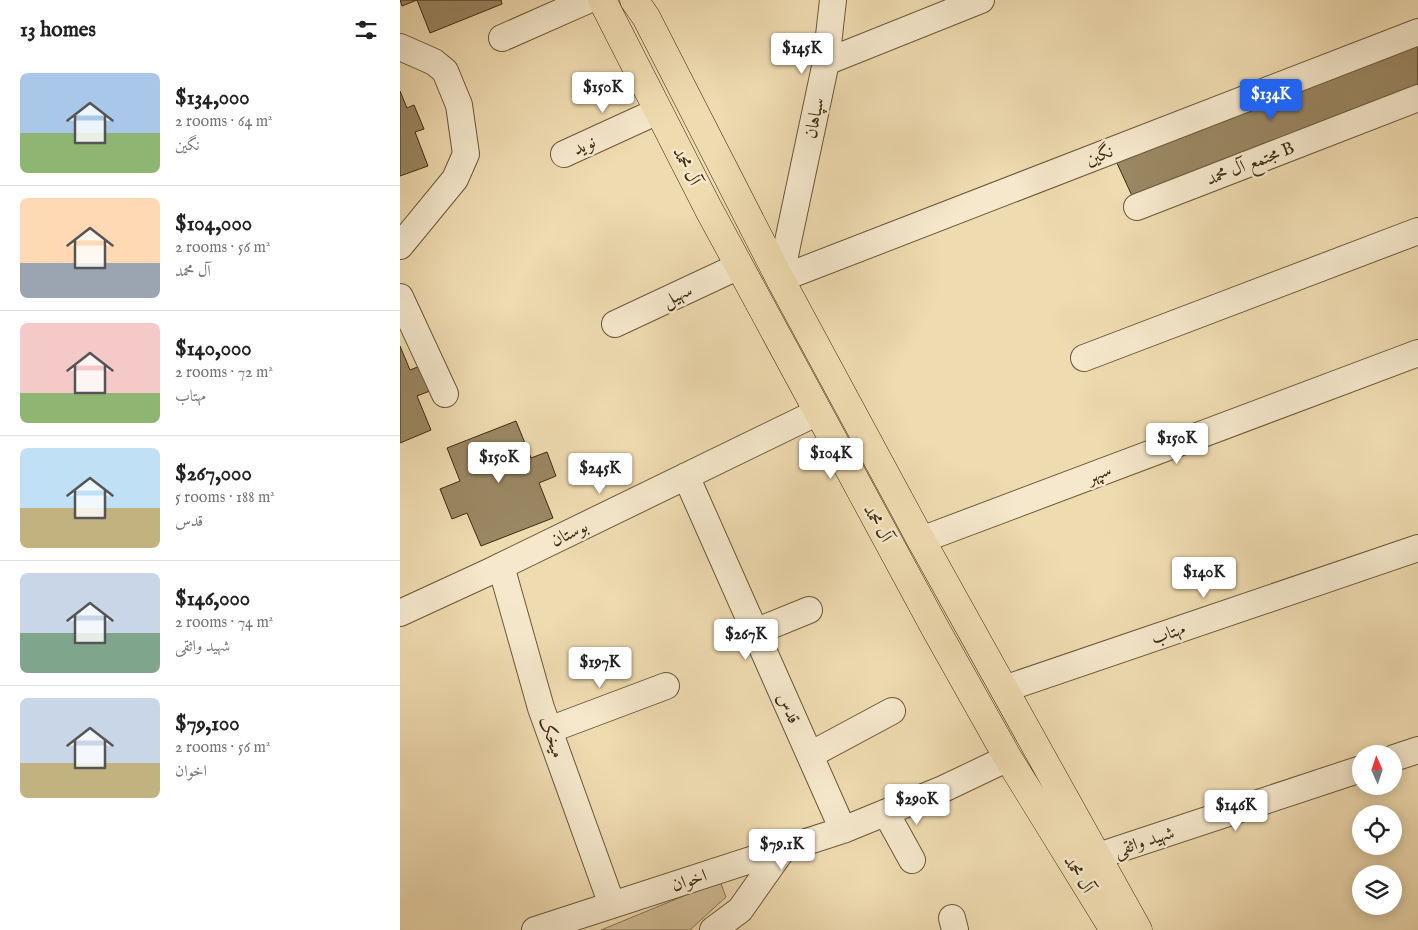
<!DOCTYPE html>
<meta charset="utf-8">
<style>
:root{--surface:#fff;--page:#f2f2f2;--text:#222;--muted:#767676;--line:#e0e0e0;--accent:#2563eb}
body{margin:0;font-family:"IM FELL English",Amiri,serif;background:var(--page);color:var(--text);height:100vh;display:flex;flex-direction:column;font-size:19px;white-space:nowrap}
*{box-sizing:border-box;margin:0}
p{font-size:16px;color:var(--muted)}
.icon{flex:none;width:28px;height:28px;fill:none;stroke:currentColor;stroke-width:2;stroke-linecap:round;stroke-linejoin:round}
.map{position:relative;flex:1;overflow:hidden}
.side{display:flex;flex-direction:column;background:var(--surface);width:400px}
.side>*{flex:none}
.needle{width:32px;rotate:357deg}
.buttons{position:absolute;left:952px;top:745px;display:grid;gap:10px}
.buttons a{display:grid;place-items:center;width:50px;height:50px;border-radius:50%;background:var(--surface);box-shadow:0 2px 12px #0003;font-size:25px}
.price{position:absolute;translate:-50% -42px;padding:0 11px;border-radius:5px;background:#fff;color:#222;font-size:16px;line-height:32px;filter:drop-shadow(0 1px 2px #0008)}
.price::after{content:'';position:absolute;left:50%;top:30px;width:15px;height:11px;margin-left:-8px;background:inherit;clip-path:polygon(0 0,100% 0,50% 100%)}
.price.current{background:var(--accent);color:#fff}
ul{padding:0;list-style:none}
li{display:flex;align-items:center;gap:15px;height:125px;padding:0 20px}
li+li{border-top:1px solid var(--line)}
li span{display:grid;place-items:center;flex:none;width:140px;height:100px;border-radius:8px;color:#555}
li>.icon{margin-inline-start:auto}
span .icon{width:60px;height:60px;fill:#fffc;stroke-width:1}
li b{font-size:21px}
h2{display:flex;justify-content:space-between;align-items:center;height:60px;padding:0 20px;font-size:21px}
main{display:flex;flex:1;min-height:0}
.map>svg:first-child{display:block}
.green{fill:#d1bd95;stroke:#877452}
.building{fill:#9a8763;stroke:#3d2b10}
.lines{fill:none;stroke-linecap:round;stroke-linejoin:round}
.minor-casing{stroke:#6a5738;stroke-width:28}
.major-casing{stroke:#3d2b10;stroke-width:29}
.minor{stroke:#f5e8cc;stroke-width:26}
.major{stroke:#efdbb0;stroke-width:28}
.labels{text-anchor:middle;stroke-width:5;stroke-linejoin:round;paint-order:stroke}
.street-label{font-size:18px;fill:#3d2b10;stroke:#f5e8cc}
</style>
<main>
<section class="side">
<h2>13 homes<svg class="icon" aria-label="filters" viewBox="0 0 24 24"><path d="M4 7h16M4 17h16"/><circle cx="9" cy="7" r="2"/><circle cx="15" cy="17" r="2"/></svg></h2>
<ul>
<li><span style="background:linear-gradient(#a9c7e8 60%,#8fb573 0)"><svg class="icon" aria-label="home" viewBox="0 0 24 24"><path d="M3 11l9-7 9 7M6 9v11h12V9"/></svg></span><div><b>$134,000</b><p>2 rooms · 64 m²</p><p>نگین</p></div></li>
<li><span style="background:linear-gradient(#ffd9b3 65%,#9aa5b1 0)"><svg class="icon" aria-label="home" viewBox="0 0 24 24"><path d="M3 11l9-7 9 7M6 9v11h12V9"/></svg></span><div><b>$104,000</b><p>2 rooms · 56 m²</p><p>آل محمد</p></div></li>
<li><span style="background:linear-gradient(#f6c9c9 70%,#8fb573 0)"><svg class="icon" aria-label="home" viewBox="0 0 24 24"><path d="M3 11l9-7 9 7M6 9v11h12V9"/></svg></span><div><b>$140,000</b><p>2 rooms · 72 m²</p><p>مهتاب</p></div></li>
<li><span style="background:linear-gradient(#bfe0f5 60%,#c2b280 0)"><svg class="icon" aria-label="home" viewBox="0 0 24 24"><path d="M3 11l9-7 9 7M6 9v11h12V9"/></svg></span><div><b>$267,000</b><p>5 rooms · 188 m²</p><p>قدس</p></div></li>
<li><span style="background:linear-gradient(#c9d6e8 60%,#7fa58c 0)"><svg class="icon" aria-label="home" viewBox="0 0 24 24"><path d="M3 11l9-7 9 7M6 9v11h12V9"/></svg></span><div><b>$146,000</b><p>2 rooms · 74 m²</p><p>شهید واثقی</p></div></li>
<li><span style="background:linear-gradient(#c9d6e8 65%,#c2b280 0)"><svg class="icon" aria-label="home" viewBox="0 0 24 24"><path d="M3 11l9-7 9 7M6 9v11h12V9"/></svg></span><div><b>$79,100</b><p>2 rooms · 56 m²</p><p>اخوان</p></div></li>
</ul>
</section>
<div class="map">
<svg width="1018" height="930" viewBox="0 0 1018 930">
<rect width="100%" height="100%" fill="#efdbb0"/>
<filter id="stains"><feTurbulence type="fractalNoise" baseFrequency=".004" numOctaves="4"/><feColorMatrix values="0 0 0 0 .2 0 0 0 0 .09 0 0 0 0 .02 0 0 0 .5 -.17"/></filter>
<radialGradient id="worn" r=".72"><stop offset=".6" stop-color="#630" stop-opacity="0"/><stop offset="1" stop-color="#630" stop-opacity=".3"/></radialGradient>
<path class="green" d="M 320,881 L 326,897 L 290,930 L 201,930 Z"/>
<path class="building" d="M 0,0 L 101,0 L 102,4 L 30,33 L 17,0 L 2,6 Z
M 1018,42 L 1018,86 L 733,198 L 716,161 Z
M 0,91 L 7,108 L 14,105 L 24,129 L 15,132 L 28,166 L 0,176 Z
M 0,346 L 10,370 L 25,364 L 35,389 L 17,396 L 31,430 L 0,443 Z
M 116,421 L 131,458 L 147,452 L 156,476 L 139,483 L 153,518 L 81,546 L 67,513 L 52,519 L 40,489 L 60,481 L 47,448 Z"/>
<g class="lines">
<defs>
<path id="minor" d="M 102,38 L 188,0
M 0,47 L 34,62 L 45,71 L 59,105 L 66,154 L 55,179 L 0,246
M 426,62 L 433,0
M 164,154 L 258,111
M 737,207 L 1018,98
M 380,279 L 1018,32
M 380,279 L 426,62 L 581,0
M 0,297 L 45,394
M 215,324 L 339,266
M 684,358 L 1018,231
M 286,476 L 443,830
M 521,540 L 1018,353
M 101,566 L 141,708 L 212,905
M 0,613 L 89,572 L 418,412
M 355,632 L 409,610
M 604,689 L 1018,548
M 149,730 L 266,686
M 410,755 L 492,711
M 994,758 L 1018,750
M 486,813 L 512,860
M 677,863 L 961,769
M 552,918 L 555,930
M 135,930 L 443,830 L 543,789 L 608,758
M 313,930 L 340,910 L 383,849"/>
<path id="major" d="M 202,0 L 308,208 L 535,628 L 608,758 L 714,930
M 234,0 L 246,17 L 380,279 L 521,540 L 738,930"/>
</defs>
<use href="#minor" class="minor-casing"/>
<use href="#major" class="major-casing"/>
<use href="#minor" class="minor"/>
<use href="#major" class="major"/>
</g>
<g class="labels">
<g class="street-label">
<text transform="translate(414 118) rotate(-78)" y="6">سپاهان</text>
<text transform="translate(184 145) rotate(-25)" y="6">نوید</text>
<text transform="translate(699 155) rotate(-21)" y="6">نگین</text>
<text transform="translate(850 163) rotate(-21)" y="6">مجتمع آل محمد B</text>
<text transform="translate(287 166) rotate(63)" y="6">آل محمد</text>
<text transform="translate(277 295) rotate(-25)" y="6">سهیل</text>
<text transform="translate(699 473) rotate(-21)" y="6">سپهر</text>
<text transform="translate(478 523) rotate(61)" y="6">آل محمد</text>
<text transform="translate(169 533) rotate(-26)" y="6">بوستان</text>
<text transform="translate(768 633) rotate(-19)" y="6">مهتاب</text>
<text transform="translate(389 708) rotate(66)" y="6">قدس</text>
<text transform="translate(152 737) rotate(70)" y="6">میخک</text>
<text transform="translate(744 841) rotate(-18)" y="6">شهید واثقی</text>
<text transform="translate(679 874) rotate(58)" y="6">آل محمد</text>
<text transform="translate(289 880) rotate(-18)" y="6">اخوان</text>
</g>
</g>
<rect width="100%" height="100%" filter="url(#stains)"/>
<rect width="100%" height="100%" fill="url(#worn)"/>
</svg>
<div class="buttons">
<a><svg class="needle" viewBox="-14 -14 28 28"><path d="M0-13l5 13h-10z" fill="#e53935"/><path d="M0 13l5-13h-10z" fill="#767676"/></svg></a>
<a><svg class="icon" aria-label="locate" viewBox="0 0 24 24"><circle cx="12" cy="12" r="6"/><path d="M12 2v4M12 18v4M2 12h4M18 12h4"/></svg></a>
<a><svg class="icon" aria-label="layers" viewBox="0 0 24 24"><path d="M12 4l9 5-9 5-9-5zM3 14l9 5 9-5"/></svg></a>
</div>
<b class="price" style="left:402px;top:75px">$145K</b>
<b class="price" style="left:203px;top:114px">$150K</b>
<b class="price current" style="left:871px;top:121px">$134K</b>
<b class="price" style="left:777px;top:465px">$150K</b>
<b class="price" style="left:431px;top:480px">$104K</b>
<b class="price" style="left:99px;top:484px">$150K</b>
<b class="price" style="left:200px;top:495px">$245K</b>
<b class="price" style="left:804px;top:599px">$140K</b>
<b class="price" style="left:346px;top:661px">$267K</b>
<b class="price" style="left:200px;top:689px">$197K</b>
<b class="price" style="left:517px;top:826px">$290K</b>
<b class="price" style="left:836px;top:832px">$146K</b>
<b class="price" style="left:382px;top:871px">$79.1K</b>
</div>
</main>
